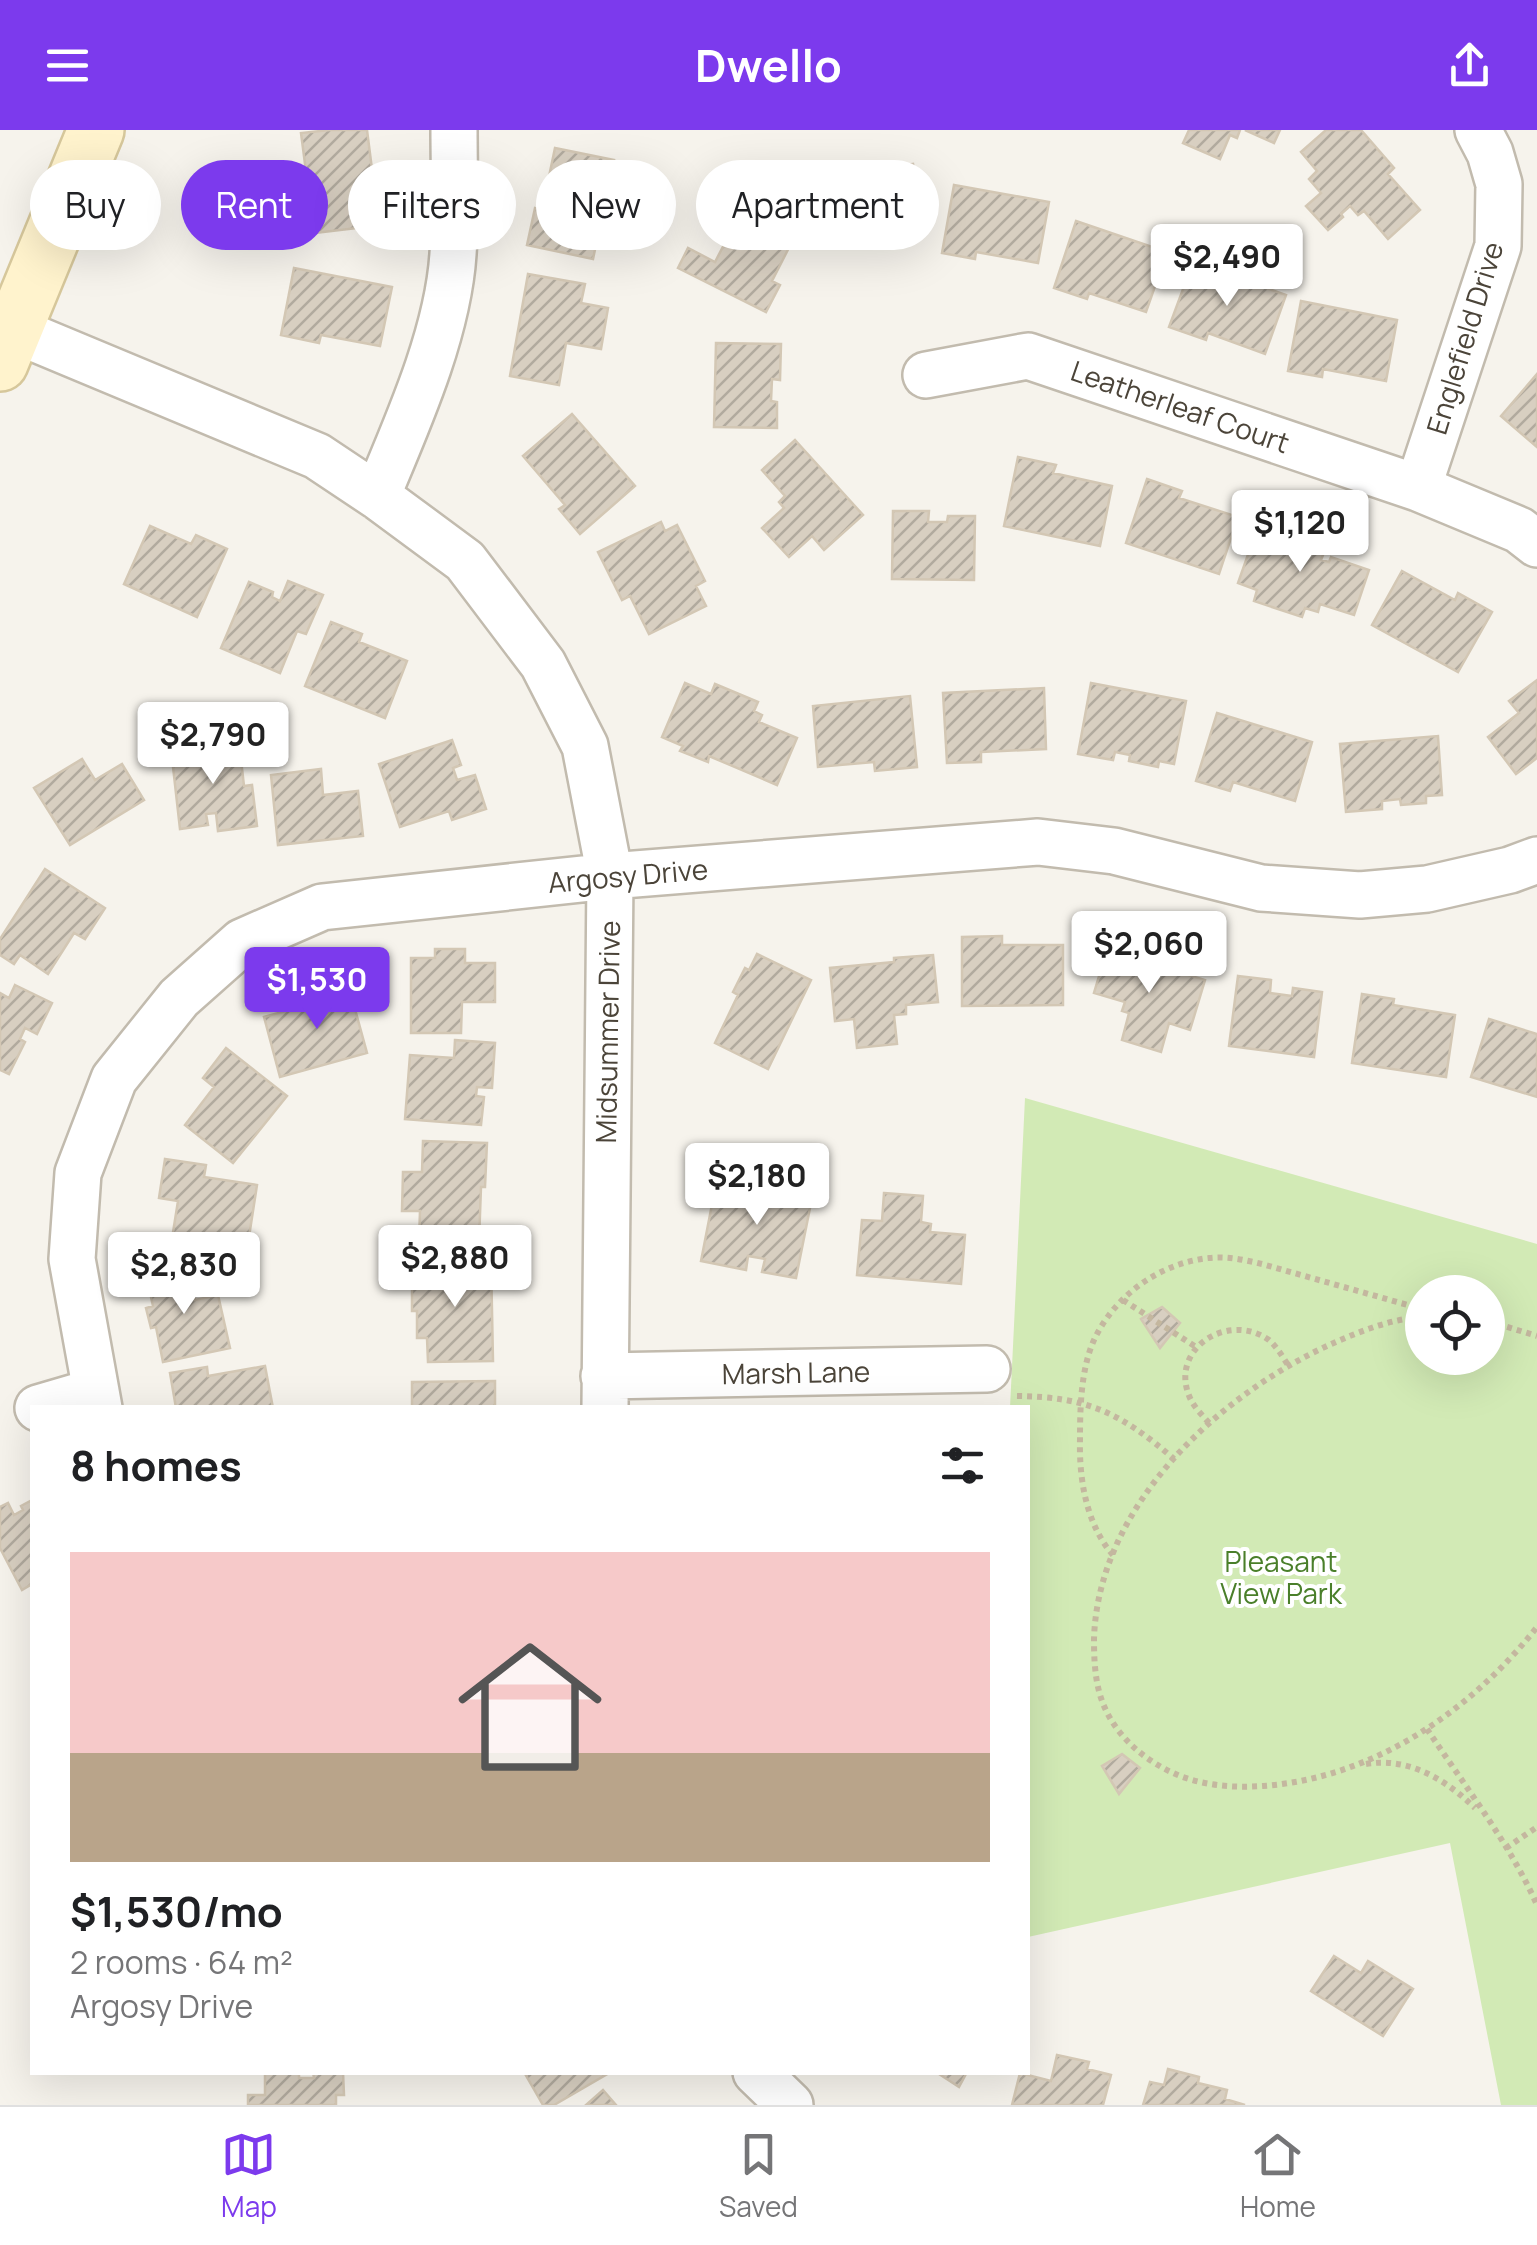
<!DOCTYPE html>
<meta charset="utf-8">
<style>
:root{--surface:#fff;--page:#f2f2f2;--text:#202124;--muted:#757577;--line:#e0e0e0;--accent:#7c3aed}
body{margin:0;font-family:Manrope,sans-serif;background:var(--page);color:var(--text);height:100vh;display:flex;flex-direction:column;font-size:38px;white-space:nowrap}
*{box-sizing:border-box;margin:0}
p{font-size:32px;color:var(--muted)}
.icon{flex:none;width:55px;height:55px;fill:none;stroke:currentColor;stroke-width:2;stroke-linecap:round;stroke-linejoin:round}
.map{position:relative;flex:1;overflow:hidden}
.sheet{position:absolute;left:30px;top:1275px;width:1000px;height:670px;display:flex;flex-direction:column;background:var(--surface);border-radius:0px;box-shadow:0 10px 40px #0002}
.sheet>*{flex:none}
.hud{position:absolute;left:30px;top:30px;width:1000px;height:90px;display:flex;gap:20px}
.tools{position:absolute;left:1405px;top:1145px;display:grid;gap:20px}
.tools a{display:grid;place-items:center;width:100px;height:100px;border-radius:50%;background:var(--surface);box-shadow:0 10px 40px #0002;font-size:50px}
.price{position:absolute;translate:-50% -85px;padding:0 22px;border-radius:10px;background:#fff;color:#222;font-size:32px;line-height:65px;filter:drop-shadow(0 2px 5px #0008)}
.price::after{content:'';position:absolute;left:50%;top:60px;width:30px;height:22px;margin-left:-15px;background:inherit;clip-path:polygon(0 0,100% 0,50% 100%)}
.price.selected{background:var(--accent);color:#fff}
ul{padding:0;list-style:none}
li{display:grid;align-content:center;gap:20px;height:530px;padding:0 40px}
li+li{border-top:2px solid var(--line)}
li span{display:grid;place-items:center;height:310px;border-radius:0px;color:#555}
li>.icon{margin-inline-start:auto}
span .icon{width:180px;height:180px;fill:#fffc;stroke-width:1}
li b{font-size:42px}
h2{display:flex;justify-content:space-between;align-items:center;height:120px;padding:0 40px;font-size:42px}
.tag{padding:0 35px;border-radius:45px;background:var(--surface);box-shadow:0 10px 40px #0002;font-size:35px;line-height:90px}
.tag.selected{background:var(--accent);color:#fff}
header{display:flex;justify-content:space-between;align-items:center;height:130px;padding:0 40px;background:var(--accent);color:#fff;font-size:45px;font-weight:700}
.dock{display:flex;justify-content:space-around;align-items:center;height:140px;border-top:2px solid var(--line);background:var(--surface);font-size:28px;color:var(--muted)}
.dock a{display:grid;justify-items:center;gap:5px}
.dock .selected{color:var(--accent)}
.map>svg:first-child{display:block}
.green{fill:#d2eab5;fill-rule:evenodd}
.building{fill:url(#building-hatch);stroke:#d3c7b4;stroke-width:2.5}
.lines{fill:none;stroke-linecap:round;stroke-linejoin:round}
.street-casing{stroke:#c2bbae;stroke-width:50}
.secondary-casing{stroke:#d6c79b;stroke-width:60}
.path{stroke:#c4b79f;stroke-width:6;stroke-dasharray:5 5;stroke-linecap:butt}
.street{stroke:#fff;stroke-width:45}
.secondary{stroke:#fff3cd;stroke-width:55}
.labels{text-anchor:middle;stroke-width:8;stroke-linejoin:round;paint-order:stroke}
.street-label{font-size:28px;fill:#4b4439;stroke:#fff}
.park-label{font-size:28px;fill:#4a7f2a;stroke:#fff}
</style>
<header><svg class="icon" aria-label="menu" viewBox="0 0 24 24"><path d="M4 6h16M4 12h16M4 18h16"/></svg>Dwello<svg class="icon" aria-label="share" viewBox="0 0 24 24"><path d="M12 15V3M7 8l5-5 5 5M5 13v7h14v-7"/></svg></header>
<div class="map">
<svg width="1537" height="1975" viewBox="0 0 1537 1975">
<defs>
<pattern id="building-hatch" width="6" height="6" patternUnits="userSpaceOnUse" patternTransform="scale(2.5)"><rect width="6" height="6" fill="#d8cfc1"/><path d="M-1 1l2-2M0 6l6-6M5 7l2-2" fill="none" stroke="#b1aa9e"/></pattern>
</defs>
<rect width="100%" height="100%" fill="#f6f3ec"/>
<path class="green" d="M 1025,968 L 1537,1114 L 1537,1975 L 1501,1975 L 1450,1713 L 1028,1807 L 1028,1278 L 1010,1278 ZM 1422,1162 L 1488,1162 L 1488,1228 L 1422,1228 Z"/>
<path class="building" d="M 330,0 L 367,0 L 374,55 L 378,55 L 383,95 L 314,103 L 301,3 Z
M 1189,0 L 1240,0 L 1237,8 L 1230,5 L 1220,29 L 1183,13 Z
M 1245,0 L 1280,0 L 1274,13 Z
M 1326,0 L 1361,0 L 1394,38 L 1388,44 L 1420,80 L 1388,109 L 1364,81 L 1358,85 L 1350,76 L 1341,84 L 1343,87 L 1328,100 L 1306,76 L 1321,63 L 1309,49 L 1317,41 L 1301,22 Z
M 555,18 L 614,30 L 593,129 L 527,115 L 535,78 L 542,80 Z
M 913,34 L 923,101 L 885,107 L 883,98 L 869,100 L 869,105 L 840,110 L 830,47 Z
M 954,55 L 1049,72 L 1038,133 L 976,122 L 975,129 L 942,123 Z
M 750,65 L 802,92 L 772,151 L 780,155 L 766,182 L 678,138 L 688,118 L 715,132 Z
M 1076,91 L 1167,122 L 1146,182 L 1089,163 L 1087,169 L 1054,158 Z
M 1193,132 L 1286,165 L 1265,224 L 1208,203 L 1206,210 L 1169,197 Z
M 294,138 L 392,157 L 380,216 L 321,205 L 319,213 L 281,205 Z
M 528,144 L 585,154 L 581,173 L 608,178 L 601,219 L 566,213 L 559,255 L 510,246 Z
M 1301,171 L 1397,190 L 1386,251 L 1323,239 L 1322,247 L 1288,241 Z
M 716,213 L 781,214 L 780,250 L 772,249 L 771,271 L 777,272 L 777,298 L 714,297 Z
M 1537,244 L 1537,317 L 1501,286 Z
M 572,284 L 635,356 L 580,404 L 559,379 L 565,375 L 523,326 Z
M 795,310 L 863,385 L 824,420 L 812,406 L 789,427 L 762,398 L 784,378 L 779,372 L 785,366 L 762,340 Z
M 1018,327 L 1056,335 L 1053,343 L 1112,356 L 1100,416 L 1004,396 Z
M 1147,349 L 1182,361 L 1179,368 L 1238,387 L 1219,444 L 1126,413 Z
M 893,381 L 929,381 L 928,392 L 947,392 L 948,386 L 975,386 L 974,450 L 892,449 Z
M 661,392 L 665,401 L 677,395 L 705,451 L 696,456 L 706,476 L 649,504 L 630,466 L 622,470 L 598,422 Z
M 150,396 L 191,414 L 196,405 L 227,419 L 197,487 L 124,454 Z
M 1258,396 L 1278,403 L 1280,396 L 1308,405 L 1305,413 L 1325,420 L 1321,430 L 1329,432 L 1331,427 L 1369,440 L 1354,485 L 1320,474 L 1318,482 L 1305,478 L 1302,487 L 1254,471 L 1257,460 L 1238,453 Z
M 1402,441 L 1455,470 L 1458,463 L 1492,482 L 1458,542 L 1372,495 Z
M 288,451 L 323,465 L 306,504 L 297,501 L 280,543 L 221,518 L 249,452 L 273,462 L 272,467 L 280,471 Z
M 331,492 L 362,504 L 359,512 L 407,531 L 385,588 L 305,556 Z
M 1537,550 L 1537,628 L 1516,644 L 1488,607 L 1519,583 L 1509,571 Z
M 685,553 L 711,564 L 715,554 L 758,572 L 754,581 L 762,585 L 759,592 L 797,608 L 777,655 L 709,626 L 708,632 L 680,621 L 683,616 L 662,607 Z
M 1091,553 L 1186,571 L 1174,634 L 1159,631 L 1158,637 L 1129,631 L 1130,625 L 1115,622 L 1113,630 L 1078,624 Z
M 1044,558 L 1046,619 L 981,622 L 981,632 L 947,633 L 943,563 Z
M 910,566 L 917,637 L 875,641 L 874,632 L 818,637 L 813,576 Z
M 1217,583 L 1312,612 L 1295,671 L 1233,652 L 1230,661 L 1196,651 Z
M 1438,606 L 1442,665 L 1426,666 L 1426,673 L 1401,675 L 1400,669 L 1382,671 L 1382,679 L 1346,682 L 1340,614 Z
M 452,610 L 461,635 L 453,638 L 457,650 L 475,645 L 486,679 L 452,690 L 449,681 L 400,697 L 379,634 Z
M 239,612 L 244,656 L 252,655 L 257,696 L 218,701 L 216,683 L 206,684 L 208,695 L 180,699 L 171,619 Z
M 82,629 L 95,650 L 122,634 L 144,670 L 70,715 L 34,658 Z
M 321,639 L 323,665 L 358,661 L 363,706 L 278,715 L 271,645 Z
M 45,739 L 105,778 L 85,809 L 74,803 L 48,844 L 20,825 L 14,834 L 0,825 L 0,809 Z
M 1002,806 L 1002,815 L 1063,815 L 1063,875 L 962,876 L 962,807 Z
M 1108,816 L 1141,825 L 1139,830 L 1205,850 L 1190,900 L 1169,893 L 1161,922 L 1122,910 L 1129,883 L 1122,881 L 1125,872 L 1094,863 Z
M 435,819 L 465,819 L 465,833 L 495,833 L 495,872 L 462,872 L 461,903 L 411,903 L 411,828 L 435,828 Z
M 757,824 L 811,850 L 768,939 L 715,913 L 738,865 L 733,862 L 745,838 L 749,840 Z
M 933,825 L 938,872 L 906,875 L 906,884 L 894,885 L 897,914 L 857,918 L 854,889 L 835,891 L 830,838 L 894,832 L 894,828 Z
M 1238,846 L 1271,850 L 1270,863 L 1292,866 L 1293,858 L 1322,862 L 1314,927 L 1229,916 Z
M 347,850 L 367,923 L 280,947 L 264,887 L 316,873 L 312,860 Z
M 15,855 L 52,873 L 37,904 L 25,898 L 20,909 L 25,912 L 9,944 L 0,940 L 0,863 L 9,868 Z
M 1362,864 L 1394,869 L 1393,875 L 1455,885 L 1446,947 L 1352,933 Z
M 1489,889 L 1537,904 L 1537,967 L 1471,947 Z
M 455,910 L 495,913 L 492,958 L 477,957 L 476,966 L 484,967 L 481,995 L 405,989 L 410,925 L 454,928 Z
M 226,918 L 287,966 L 233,1033 L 185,995 L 214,957 L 203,948 Z
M 423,1011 L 487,1013 L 485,1057 L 481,1057 L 479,1112 L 419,1110 L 420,1081 L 402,1081 L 403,1042 L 422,1042 Z
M 165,1029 L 206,1035 L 204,1047 L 257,1055 L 249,1107 L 238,1106 L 235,1124 L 171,1115 L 178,1071 L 159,1068 Z
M 754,1046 L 790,1053 L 787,1069 L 811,1073 L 796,1148 L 762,1142 L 765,1129 L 748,1126 L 746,1140 L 701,1131 L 715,1059 L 750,1065 Z
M 884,1063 L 923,1066 L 921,1092 L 931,1094 L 930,1102 L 965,1105 L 961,1154 L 857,1145 L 862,1090 L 882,1091 Z
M 491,1130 L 493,1231 L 428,1232 L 427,1208 L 417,1208 L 417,1181 L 412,1181 L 412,1145 L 429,1144 L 429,1131 Z
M 188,1136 L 195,1170 L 218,1165 L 230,1218 L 163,1232 L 156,1197 L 151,1198 L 146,1178 L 153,1176 L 146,1145 Z
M 1162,1177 L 1180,1193 L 1160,1218 L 1141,1189 Z
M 265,1236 L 273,1278 L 176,1278 L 170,1243 L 207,1237 L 208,1246 Z
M 495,1251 L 495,1278 L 412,1278 L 412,1252 Z
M 32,1370 L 32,1454 L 22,1460 L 0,1418 L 0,1377 L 8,1373 L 14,1385 L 23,1380 L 21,1376 Z
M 1122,1624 L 1140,1638 L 1119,1664 L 1102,1636 Z
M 1334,1826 L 1361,1843 L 1368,1831 L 1413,1859 L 1383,1906 L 1311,1861 Z
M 1057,1925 L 1089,1932 L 1087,1939 L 1111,1945 L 1103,1975 L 1012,1975 L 1020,1943 L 1051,1951 Z
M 1168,1939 L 1199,1947 L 1198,1953 L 1227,1960 L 1225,1969 L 1245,1975 L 1143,1975 L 1150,1952 L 1164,1955 Z
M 265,1942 L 299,1942 L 299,1948 L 314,1948 L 313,1942 L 343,1942 L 344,1965 L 336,1965 L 336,1975 L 248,1975 L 248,1965 L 265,1965 Z
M 524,1942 L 609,1942 L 609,1943 L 554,1975 L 543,1975 Z
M 936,1942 L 967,1942 L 959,1957 Z
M 603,1960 L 616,1975 L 586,1975 Z"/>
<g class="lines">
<defs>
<path id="street" d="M 0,194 L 317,326 L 377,366 L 465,431 L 543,534 L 585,616 L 610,746 L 605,1278
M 926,245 L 1028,226 L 1418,358 L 1519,400 L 1537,414
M 1418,358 L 1498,116 L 1499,54 L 1490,23 L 1478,0
M 377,366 C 408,292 448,203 453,124 C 456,83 454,41 454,0
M 604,1246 L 987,1239
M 38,1278 L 96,1261
M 99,1278 L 72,1129 L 78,1043 L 114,949 L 179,868 L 242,812 L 322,777 L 610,746 L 1038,712 L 1114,721 L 1261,758 L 1360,765 L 1427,759 L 1510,740 L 1537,730
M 756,1942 L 790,1975"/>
<path id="secondary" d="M 0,233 L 96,0"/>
</defs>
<use href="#street" class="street-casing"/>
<use href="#secondary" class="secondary-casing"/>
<path class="path" d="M 1123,1170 L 1196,1217
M 1422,1187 C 1390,1189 1358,1202 1329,1215 C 1216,1267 1098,1377 1094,1509 C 1094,1531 1095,1555 1104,1576 C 1118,1609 1148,1633 1180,1646 C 1207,1656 1235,1658 1263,1656 C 1373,1648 1470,1582 1537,1497
M 1488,1191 L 1537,1206
M 1017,1266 C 1088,1267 1121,1283 1174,1329
M 1209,1293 C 1202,1285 1194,1277 1190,1268 C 1168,1219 1228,1181 1269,1210 C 1277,1217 1282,1226 1288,1235
M 1113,1425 C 1086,1394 1079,1349 1080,1309 C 1080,1277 1081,1239 1094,1210 C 1115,1165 1160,1133 1209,1128 C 1227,1126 1245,1130 1262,1134 L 1422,1179
M 1427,1599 C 1464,1655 1510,1714 1537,1775
M 1366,1634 C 1409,1627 1445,1649 1475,1678
M 1506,1718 L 1537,1697"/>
<use href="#street" class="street"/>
<use href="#secondary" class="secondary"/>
</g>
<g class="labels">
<g class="street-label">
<text transform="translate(1465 208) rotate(-73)" y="10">Englefield Drive</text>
<text transform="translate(1180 277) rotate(19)" y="10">Leatherleaf Court</text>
<text transform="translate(628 746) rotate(-5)" y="10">Argosy Drive</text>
<text transform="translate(608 902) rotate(-89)" y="10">Midsummer Drive</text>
<text transform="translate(796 1243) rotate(-1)" y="10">Marsh Lane</text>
</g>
<g class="park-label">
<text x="1281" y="1442">Pleasant<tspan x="1281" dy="32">View Park</tspan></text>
</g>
</g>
</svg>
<div class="tools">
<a><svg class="icon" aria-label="locate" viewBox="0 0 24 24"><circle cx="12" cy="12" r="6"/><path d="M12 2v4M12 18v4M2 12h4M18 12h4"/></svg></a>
</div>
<b class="price" style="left:1227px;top:179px">$2,490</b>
<b class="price" style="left:1300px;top:445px">$1,120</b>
<b class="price" style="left:213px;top:657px">$2,790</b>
<b class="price" style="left:1149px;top:866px">$2,060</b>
<b class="price selected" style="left:317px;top:902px">$1,530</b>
<b class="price" style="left:757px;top:1098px">$2,180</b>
<b class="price" style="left:455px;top:1180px">$2,880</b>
<b class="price" style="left:184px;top:1187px">$2,830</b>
<div class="hud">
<a class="tag">Buy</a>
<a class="tag selected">Rent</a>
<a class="tag">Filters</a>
<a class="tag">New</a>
<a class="tag">Apartment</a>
</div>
<section class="sheet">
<h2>8 homes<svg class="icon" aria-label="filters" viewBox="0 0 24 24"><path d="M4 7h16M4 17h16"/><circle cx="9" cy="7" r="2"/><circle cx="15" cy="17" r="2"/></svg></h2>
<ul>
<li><span style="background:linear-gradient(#f6c9c9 65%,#b9a48a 0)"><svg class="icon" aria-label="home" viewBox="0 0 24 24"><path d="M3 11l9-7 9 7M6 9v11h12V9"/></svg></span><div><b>$1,530/mo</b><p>2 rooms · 64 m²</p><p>Argosy Drive</p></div></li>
</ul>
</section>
</div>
<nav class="dock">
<a class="selected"><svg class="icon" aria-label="map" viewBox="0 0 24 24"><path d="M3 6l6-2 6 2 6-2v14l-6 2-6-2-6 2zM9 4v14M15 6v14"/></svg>Map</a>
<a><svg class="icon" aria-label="saved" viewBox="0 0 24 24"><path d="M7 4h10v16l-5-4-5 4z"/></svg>Saved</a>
<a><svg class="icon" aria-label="home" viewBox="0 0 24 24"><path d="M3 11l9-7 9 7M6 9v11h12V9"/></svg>Home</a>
</nav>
